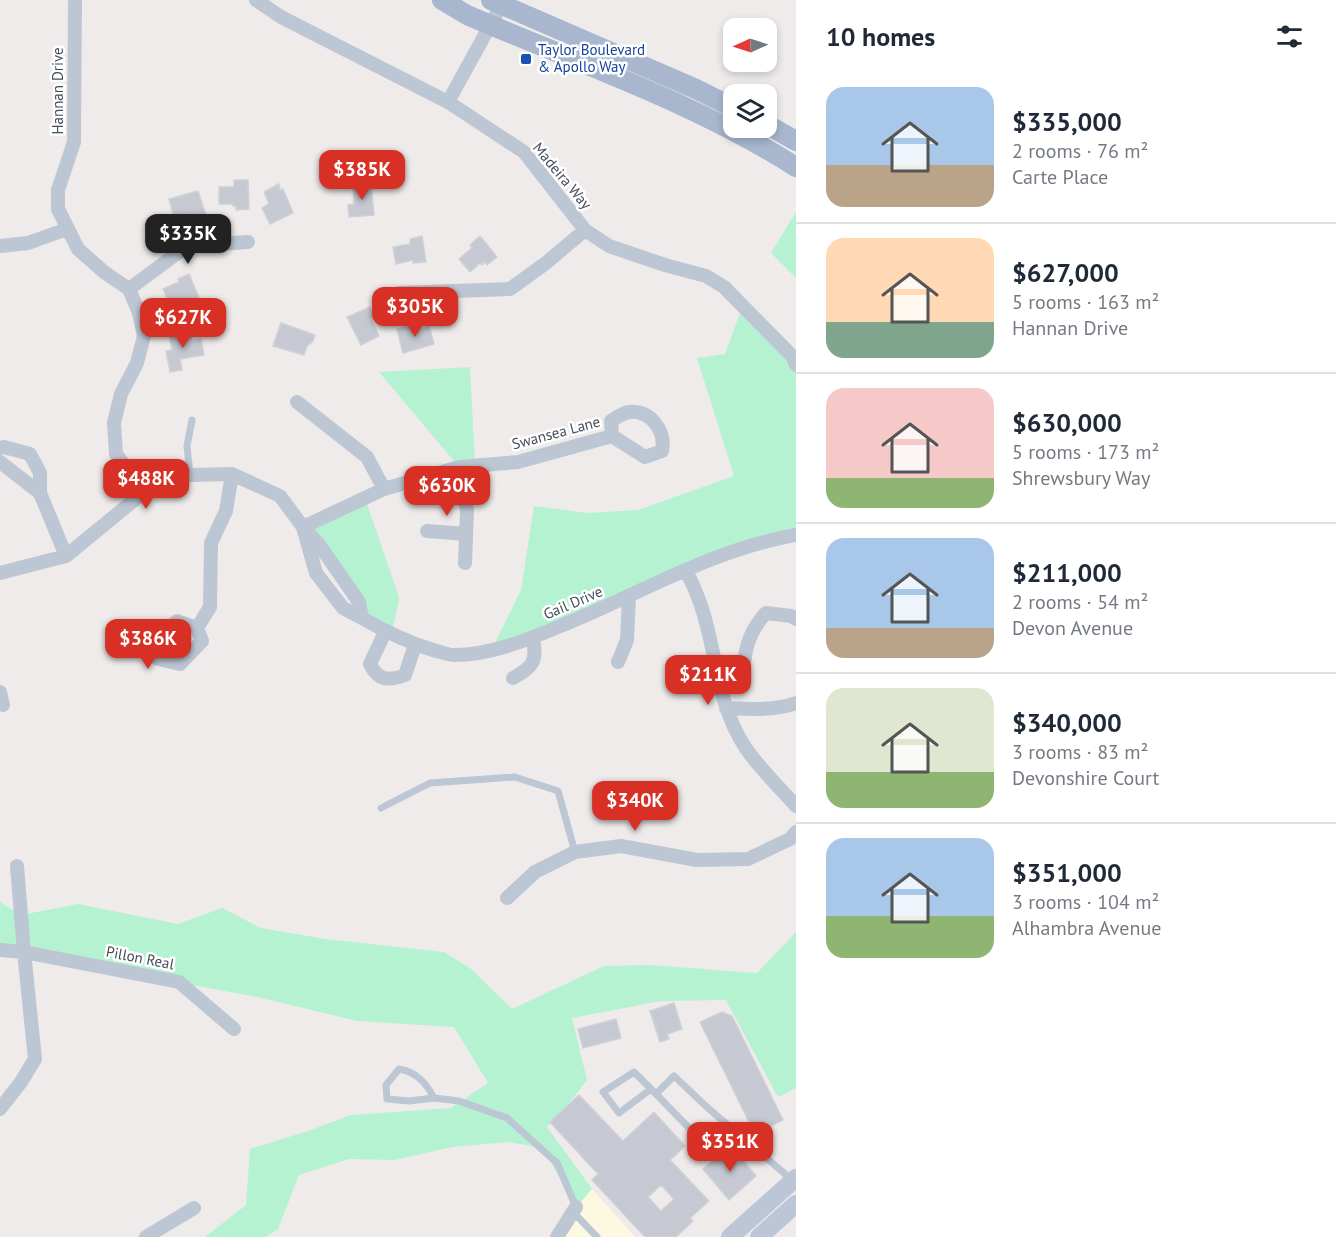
<!DOCTYPE html>
<meta charset="utf-8">
<style>
:root{--surface:#fff;--page:#f2f2f3;--text:#1f2937;--muted:#747a83;--line:#e0e1e3;--accent:#d93025}
body{margin:0;font-family:"PT Sans",sans-serif;background:var(--page);color:var(--text);height:100vh;display:flex;flex-direction:column;font-size:22px;white-space:nowrap}
*{box-sizing:border-box;margin:0}
p{font-size:20px;color:var(--muted)}
.icon{flex:none;width:33px;height:33px;fill:none;stroke:currentColor;stroke-width:2;stroke-linecap:round;stroke-linejoin:round}
.map{position:relative;flex:1;overflow:hidden}
.side{display:flex;flex-direction:column;background:var(--surface);width:540px}
.side>*{flex:none}
.needle{width:39px;rotate:267deg}
.fabs{position:absolute;left:723px;top:18px;display:grid;gap:12px}
.fabs a{display:grid;place-items:center;width:54px;height:54px;border-radius:12px;background:var(--surface);box-shadow:0 3px 9px #0003;font-size:30px}
.price{position:absolute;translate:-50% -51px;padding:0 14px;border-radius:12px;background:var(--accent);color:#fff;font-size:20px;line-height:39px;filter:drop-shadow(0 2px 3px #0008)}
.price::after{content:'';position:absolute;left:50%;top:36px;width:18px;height:14px;margin-left:-9px;background:inherit;clip-path:polygon(0 0,100% 0,50% 100%)}
.price.active{background:#222;color:#fff}
ul{padding:0;list-style:none}
li{display:flex;align-items:center;gap:18px;height:150px;padding:0 30px}
li+li{border-top:2px solid var(--line)}
li span{display:grid;place-items:center;flex:none;width:168px;height:120px;border-radius:18px;color:#555}
li>.icon{margin-inline-start:auto}
span .icon{width:72px;height:72px;fill:#fffc;stroke-width:1}
li b{font-size:26px}
h2{display:flex;justify-content:space-between;align-items:center;height:72px;padding:0 30px;font-size:26px}
main{display:flex;flex:1;min-height:0}
.map>svg:first-child{display:block}
.commercial{fill:#fdf8e1}
.green{fill:#b4f2d2}
.building{fill:#c7c9d2;stroke:#cfd1d8;stroke-width:1.5;fill-rule:evenodd}
.lines{fill:none;stroke-linecap:round;stroke-linejoin:round}
.lane{stroke:#bdc6d3;stroke-width:7}
.street{stroke:#bdc6d3;stroke-width:14}
.secondary{stroke:#bcc6d7;stroke-width:18}
.primary{stroke:#a8b7ce;stroke-width:20}
.transit-dot{fill:#1a4fb4;stroke:#fff;stroke-width:2}
.labels{text-anchor:middle;stroke-width:5;stroke-linejoin:round;paint-order:stroke}
.transit-label{font-size:15px;fill:#164399;stroke:#fff;text-anchor:start}
.street-label{font-size:15px;fill:#434d5a;stroke:#fff}
</style>
<main>
<div class="map">
<svg width="796" height="1237" viewBox="0 0 796 1237">
<rect width="100%" height="100%" fill="#efebeb"/>
<path class="commercial" d="M 592,1189 L 635,1237 L 557,1237 L 576,1207 Z"/>
<path class="green" d="M 796,212 L 796,278 L 771,253 Z
M 743,305 L 796,365 L 796,535 L 772,539 L 491,651 L 521,590 L 534,506 L 588,513 L 638,510 L 734,476 L 697,358 L 725,354 Z
M 470,367 L 475,465 L 459,467 L 379,372 Z
M 365,498 L 399,597 L 392,635 L 362,618 L 303,527 Z
M 0,902 L 21,915 L 78,904 L 178,924 L 222,908 L 261,928 L 325,939 L 444,952 L 470,968 L 512,1009 L 604,966 L 650,965 L 757,973 L 796,932 L 796,1088 L 778,1097 L 726,1000 L 661,1001 L 572,1018 L 587,1080 L 570,1102 L 547,1127 L 592,1189 L 577,1206 L 542,1148 L 509,1142 L 452,1147 L 395,1160 L 349,1159 L 299,1175 L 278,1229 L 266,1237 L 205,1237 L 246,1205 L 250,1149 L 308,1131 L 351,1115 L 451,1108 L 488,1083 L 454,1027 L 357,1021 L 258,997 L 0,950 Z"/>
<path class="building" d="M 234,180 L 248,180 L 249,209 L 236,210 L 236,206 L 233,206 L 233,204 L 219,204 L 219,187 L 234,187 Z
M 371,183 L 374,215 L 349,217 L 348,205 L 354,204 L 353,184 Z
M 279,184 L 280,190 L 283,189 L 293,213 L 270,224 L 262,208 L 269,204 L 264,192 Z
M 198,191 L 206,215 L 192,219 L 191,213 L 174,218 L 169,199 Z
M 422,236 L 426,262 L 413,263 L 413,260 L 396,264 L 393,247 L 410,244 L 410,239 Z
M 480,236 L 497,257 L 487,265 L 485,262 L 482,265 L 480,263 L 470,272 L 459,259 L 472,248 L 470,245 Z
M 189,274 L 199,298 L 181,305 L 184,311 L 174,315 L 163,289 L 179,282 L 178,279 Z
M 370,307 L 374,317 L 371,319 L 379,336 L 361,345 L 347,317 Z
M 281,323 L 315,335 L 313,341 L 307,346 L 304,355 L 273,346 Z
M 412,325 L 413,331 L 429,326 L 434,344 L 403,353 L 397,329 Z
M 190,330 L 192,341 L 201,339 L 204,355 L 180,359 L 182,370 L 170,372 L 166,351 L 172,350 L 169,334 Z
M 674,1003 L 682,1029 L 667,1034 L 669,1039 L 660,1042 L 650,1011 Z
M 722,1012 L 732,1016 L 783,1120 L 755,1134 L 700,1022 Z
M 616,1019 L 621,1038 L 583,1048 L 578,1029 Z
M 579,1095 L 623,1141 L 654,1112 L 685,1146 L 670,1160 L 709,1201 L 690,1218 L 693,1221 L 676,1237 L 645,1237 L 592,1180 L 598,1174 L 550,1122 ZM 661,1185 L 674,1199 L 661,1211 L 648,1197 Z
M 730,1145 L 756,1176 L 729,1200 L 703,1169 Z"/>
<g class="lines">
<path class="lane" d="M 190,475 L 187,446 L 192,420
M 381,808 L 430,783 L 515,777 L 558,791 L 575,852
M 651,1089 L 619,1113 L 603,1092 L 634,1072 L 656,1094
M 434,1098 C 426,1083 417,1072 399,1069 L 386,1085 L 387,1099 L 409,1101 L 434,1098 L 459,1101 L 507,1118 L 557,1163 L 576,1207
M 692,1131 L 656,1094 L 674,1076 L 709,1109 L 791,1179
M 573,1212 L 597,1237"/>
<path class="street" d="M 75,0 L 74,142 L 58,190 L 58,209 L 78,249 L 104,272 L 129,289 L 139,313 L 144,336 L 137,363 L 121,394 L 114,423 L 116,454 L 144,492
M 256,0 L 281,17 L 448,102 L 524,152 L 585,230 L 609,246 L 665,265 L 706,276 L 724,287 L 792,356 L 796,365
M 448,102 L 504,0
M 0,246 L 28,243 L 67,229
M 129,289 L 187,246 L 248,242
M 399,293 L 510,289 L 546,263 L 585,230
M 297,402 L 367,457 L 384,489
M 0,448 L 4,447 L 30,454 L 40,473 L 40,493
M 0,462 L 40,493 L 66,556
M 459,467 L 467,511 L 465,563
M 303,527 L 384,489 L 459,467 L 518,462 L 612,436 L 645,457 L 662,451 C 666,431 651,410 629,412 C 623,413 617,417 611,421 L 612,436
M 427,531 L 466,534
M 686,570 C 692,583 699,597 703,612 C 717,657 718,706 745,747 C 759,768 779,787 796,806
M 0,573 L 66,556 L 144,492 L 190,475 L 232,474 L 280,496 L 303,527 L 318,543 L 359,602 L 362,618 L 343,608 L 316,573 L 303,527
M 362,618 C 386,632 409,643 436,651 C 442,652 448,655 454,655 C 492,655 529,639 563,625 C 640,594 713,549 796,535
M 177,621 L 197,628 L 202,641 L 180,664 L 158,659 L 160,636 Z
M 197,628 L 210,607 L 211,543 L 226,511 L 232,474
M 385,632 L 370,664 C 378,681 389,681 405,675 L 415,645
M 618,662 L 627,640 L 629,597
M 744,670 C 744,648 751,629 766,613 L 791,616 L 796,619
M 513,678 C 534,666 537,662 533,637
M 0,692 L 3,705
M 726,708 C 749,709 773,711 796,703
M 17,866 L 24,952 L 179,982 L 234,1029
M 507,898 L 535,872 L 575,852 L 621,846 L 697,860 L 748,859 L 790,839 L 796,832
M 0,950 L 24,952 L 35,1059 L 21,1082 L 0,1109
M 146,1237 L 194,1208
M 557,1237 L 576,1207"/>
<path class="secondary" d="M 730,1237 L 796,1178
M 759,1237 L 796,1204"/>
<path class="primary" d="M 442,0 L 467,15 C 578,63 694,102 796,167
M 491,0 L 696,89 L 734,108
M 766,124 L 796,141"/>
</g>
<rect class="transit-dot" x="520" y="53" width="12" height="12" rx="3"/>
<g class="labels">
<g class="transit-label">
<text x="538" y="55">Taylor Boulevard<tspan x="538" dy="17">&amp; Apollo Way</tspan></text>
</g>
<g class="street-label">
<text transform="translate(58 91) rotate(-90)" y="5">Hannan Drive</text>
<text transform="translate(562 176) rotate(50)" y="5">Madeira Way</text>
<text transform="translate(556 433) rotate(-15)" y="5">Swansea Lane</text>
<text transform="translate(573 603) rotate(-23)" y="5">Gail Drive</text>
<text transform="translate(140 958) rotate(11)" y="5">Pillon Real</text>
</g>
</g>
</svg>
<div class="fabs">
<a><svg class="needle" viewBox="-14 -14 28 28"><path d="M0-13l5 13h-10z" fill="#e53935"/><path d="M0 13l5-13h-10z" fill="#747a83"/></svg></a>
<a><svg class="icon" aria-label="layers" viewBox="0 0 24 24"><path d="M12 4l9 5-9 5-9-5zM3 14l9 5 9-5"/></svg></a>
</div>
<b class="price" style="left:362px;top:201px">$385K</b>
<b class="price active" style="left:188px;top:265px">$335K</b>
<b class="price" style="left:415px;top:338px">$305K</b>
<b class="price" style="left:183px;top:349px">$627K</b>
<b class="price" style="left:146px;top:510px">$488K</b>
<b class="price" style="left:447px;top:517px">$630K</b>
<b class="price" style="left:148px;top:670px">$386K</b>
<b class="price" style="left:708px;top:706px">$211K</b>
<b class="price" style="left:635px;top:832px">$340K</b>
<b class="price" style="left:730px;top:1173px">$351K</b>
</div>
<section class="side">
<h2>10 homes<svg class="icon" aria-label="filters" viewBox="0 0 24 24"><path d="M4 7h16M4 17h16"/><circle cx="9" cy="7" r="2"/><circle cx="15" cy="17" r="2"/></svg></h2>
<ul>
<li><span style="background:linear-gradient(#a9c7e8 65%,#b9a48a 0)"><svg class="icon" aria-label="home" viewBox="0 0 24 24"><path d="M3 11l9-7 9 7M6 9v11h12V9"/></svg></span><div><b>$335,000</b><p>2 rooms · 76 m²</p><p>Carte Place</p></div></li>
<li><span style="background:linear-gradient(#ffd9b3 70%,#7fa58c 0)"><svg class="icon" aria-label="home" viewBox="0 0 24 24"><path d="M3 11l9-7 9 7M6 9v11h12V9"/></svg></span><div><b>$627,000</b><p>5 rooms · 163 m²</p><p>Hannan Drive</p></div></li>
<li><span style="background:linear-gradient(#f6c9c9 75%,#8fb573 0)"><svg class="icon" aria-label="home" viewBox="0 0 24 24"><path d="M3 11l9-7 9 7M6 9v11h12V9"/></svg></span><div><b>$630,000</b><p>5 rooms · 173 m²</p><p>Shrewsbury Way</p></div></li>
<li><span style="background:linear-gradient(#a9c7e8 75%,#b9a48a 0)"><svg class="icon" aria-label="home" viewBox="0 0 24 24"><path d="M3 11l9-7 9 7M6 9v11h12V9"/></svg></span><div><b>$211,000</b><p>2 rooms · 54 m²</p><p>Devon Avenue</p></div></li>
<li><span style="background:linear-gradient(#dfe7d0 70%,#8fb573 0)"><svg class="icon" aria-label="home" viewBox="0 0 24 24"><path d="M3 11l9-7 9 7M6 9v11h12V9"/></svg></span><div><b>$340,000</b><p>3 rooms · 83 m²</p><p>Devonshire Court</p></div></li>
<li><span style="background:linear-gradient(#a9c7e8 65%,#8fb573 0)"><svg class="icon" aria-label="home" viewBox="0 0 24 24"><path d="M3 11l9-7 9 7M6 9v11h12V9"/></svg></span><div><b>$351,000</b><p>3 rooms · 104 m²</p><p>Alhambra Avenue</p></div></li>
</ul>
</section>
</main>
